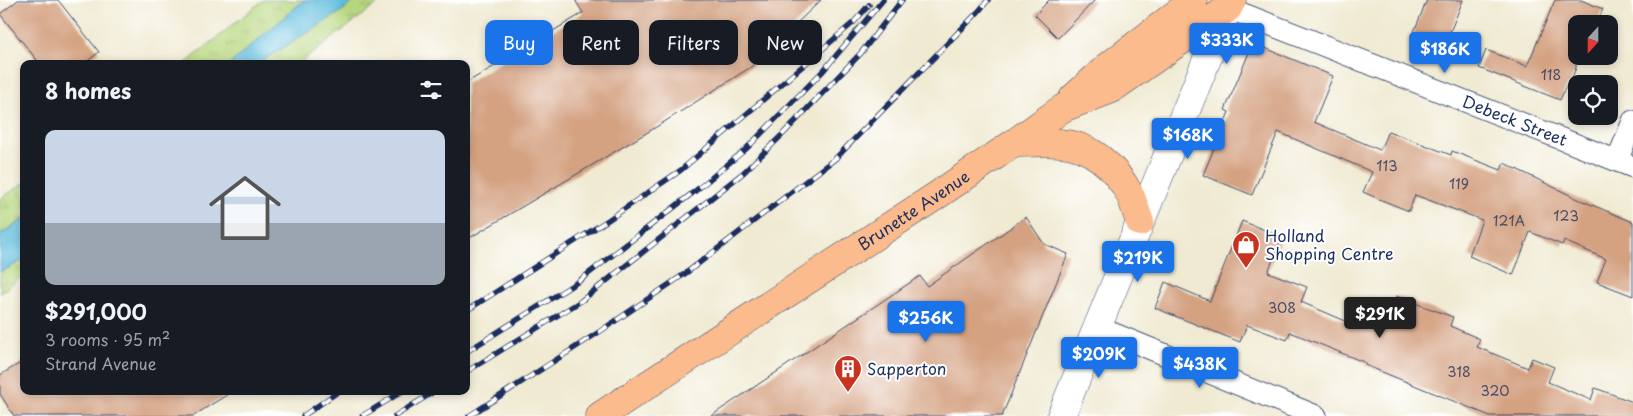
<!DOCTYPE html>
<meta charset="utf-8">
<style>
:root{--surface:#171b24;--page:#242831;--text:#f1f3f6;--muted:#9ea1a6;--accent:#1a73e8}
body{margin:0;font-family:"Playpen Sans",sans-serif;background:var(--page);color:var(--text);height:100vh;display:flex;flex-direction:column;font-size:19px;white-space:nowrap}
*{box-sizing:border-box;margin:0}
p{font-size:16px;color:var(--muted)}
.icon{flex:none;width:28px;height:28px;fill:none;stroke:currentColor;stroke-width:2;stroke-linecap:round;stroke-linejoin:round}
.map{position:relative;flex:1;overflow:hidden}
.sheet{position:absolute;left:20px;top:60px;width:450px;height:335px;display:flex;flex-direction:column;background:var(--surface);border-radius:10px;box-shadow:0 2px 8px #0003}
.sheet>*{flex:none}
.banner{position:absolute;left:485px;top:20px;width:475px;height:45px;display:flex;gap:10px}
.needle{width:32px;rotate:201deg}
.fabs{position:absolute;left:1568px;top:15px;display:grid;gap:10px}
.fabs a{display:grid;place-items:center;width:50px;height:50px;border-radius:10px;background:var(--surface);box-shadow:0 2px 8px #0003;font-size:25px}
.price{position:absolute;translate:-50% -42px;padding:0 11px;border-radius:5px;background:var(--accent);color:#fff;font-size:16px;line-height:32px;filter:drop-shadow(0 1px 2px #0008)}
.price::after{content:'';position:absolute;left:50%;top:30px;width:15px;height:11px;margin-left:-8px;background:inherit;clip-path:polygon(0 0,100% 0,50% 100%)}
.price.on{background:#222;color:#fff}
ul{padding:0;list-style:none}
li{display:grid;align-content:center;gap:10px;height:265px;padding:0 25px}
li span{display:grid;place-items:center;height:155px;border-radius:10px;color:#555}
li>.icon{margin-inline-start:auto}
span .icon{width:90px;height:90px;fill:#fffc;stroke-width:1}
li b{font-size:21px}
h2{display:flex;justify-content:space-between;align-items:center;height:60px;padding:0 25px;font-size:21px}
.tag{padding:0 18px;border-radius:10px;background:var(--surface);box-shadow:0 2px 8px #0003;font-size:18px;line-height:45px}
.tag.on{background:var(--accent);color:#fff}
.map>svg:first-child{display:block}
.grass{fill:url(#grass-tufts);stroke:#69836e}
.water{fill:#5fbddd;stroke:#3d769e}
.building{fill:#d4a181}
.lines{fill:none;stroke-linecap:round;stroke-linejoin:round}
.minor-casing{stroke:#3b4b6f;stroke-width:23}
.tertiary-casing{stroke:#3b4b6f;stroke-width:29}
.primary-casing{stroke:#3b4b6f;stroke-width:29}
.minor{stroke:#fff;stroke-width:21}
.tertiary{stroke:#fff;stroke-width:28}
.primary{stroke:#fbbb8c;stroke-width:28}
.rail-casing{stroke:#1b2f5e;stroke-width:5.5}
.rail{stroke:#fff;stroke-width:4;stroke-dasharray:11;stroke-linecap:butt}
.labels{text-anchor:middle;stroke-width:4;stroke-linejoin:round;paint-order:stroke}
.number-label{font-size:14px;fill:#494c67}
.street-label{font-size:16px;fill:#1b2f5e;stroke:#fff}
.poi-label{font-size:16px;fill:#1b2f5e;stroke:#fff;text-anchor:start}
</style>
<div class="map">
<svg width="1633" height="416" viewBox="0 0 1633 416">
<defs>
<pattern id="grass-tufts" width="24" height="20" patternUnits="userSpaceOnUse" patternTransform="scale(1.25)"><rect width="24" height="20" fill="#b7d77e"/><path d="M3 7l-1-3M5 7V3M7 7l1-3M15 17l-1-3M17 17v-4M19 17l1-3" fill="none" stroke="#9db96f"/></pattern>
</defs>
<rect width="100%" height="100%" fill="#fff"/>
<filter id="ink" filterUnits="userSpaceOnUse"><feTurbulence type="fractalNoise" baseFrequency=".02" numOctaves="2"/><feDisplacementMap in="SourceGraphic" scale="10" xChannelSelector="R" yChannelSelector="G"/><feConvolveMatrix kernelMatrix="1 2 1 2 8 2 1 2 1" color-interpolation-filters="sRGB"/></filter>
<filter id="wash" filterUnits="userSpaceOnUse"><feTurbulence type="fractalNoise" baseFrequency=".0096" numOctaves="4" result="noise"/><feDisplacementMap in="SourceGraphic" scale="20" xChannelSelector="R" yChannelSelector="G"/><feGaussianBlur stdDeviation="1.12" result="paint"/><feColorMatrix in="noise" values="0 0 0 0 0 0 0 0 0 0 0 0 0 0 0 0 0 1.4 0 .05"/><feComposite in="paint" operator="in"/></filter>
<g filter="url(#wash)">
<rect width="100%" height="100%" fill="#f0ead2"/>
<path class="grass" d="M 263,0 L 304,0 L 230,64 L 185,64 Z
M 356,0 L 382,0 L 299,64 L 260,64 L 265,59 L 339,13 Z
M 24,183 L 24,219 L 0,235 L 0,199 Z
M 24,260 L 24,275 L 0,293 L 0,272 Z"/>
<path class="water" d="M 304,0 L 356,0 L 339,13 L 265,59 L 260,64 L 230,64 Z
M 24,219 L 24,260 L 0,272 L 0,235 Z"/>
<g id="blocks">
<path class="building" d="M 18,0 L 58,0 L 99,52 L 84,64 L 40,64 L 0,14 Z
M 575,0 L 821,0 L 751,67 L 653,129 L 466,240 L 466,83 L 583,13 Z
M 1049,0 L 1095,0 L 1058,38 L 1035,15 Z
M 1427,0 L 1463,0 L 1444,47 L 1413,34 Z
M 1555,0 L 1581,0 L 1603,9 L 1597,24 L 1576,24 L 1576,68 L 1569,85 L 1567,84 L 1560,100 L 1479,68 L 1486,50 L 1527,66 Z
M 1253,43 L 1333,76 L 1314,122 L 1380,150 L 1388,131 L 1451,155 L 1452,151 L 1501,170 L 1504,163 L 1578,199 L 1633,222 L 1633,296 L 1597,282 L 1606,259 L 1564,241 L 1562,245 L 1530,232 L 1513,275 L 1469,256 L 1482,220 L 1415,195 L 1409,211 L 1379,199 L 1363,192 L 1372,172 L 1278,132 L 1252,195 L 1203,175 L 1229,112 L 1225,110 Z
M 1026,217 L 1044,244 L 1068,254 L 1002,416 L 711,416 L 920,276 L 927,286 Z
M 1242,221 L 1282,237 L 1268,272 L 1307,287 L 1301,302 L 1348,322 L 1349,320 L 1378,332 L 1387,310 L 1390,311 L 1396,296 L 1453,317 L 1450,326 L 1480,339 L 1477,347 L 1528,368 L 1532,358 L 1554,367 L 1548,382 L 1591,400 L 1595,388 L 1633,402 L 1633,416 L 1490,416 L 1365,365 L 1366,363 L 1290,332 L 1287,340 L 1247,325 L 1240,342 L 1155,308 L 1165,282 L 1210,301 Z
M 24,361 L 24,391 L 233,391 L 193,416 L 14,416 L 0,394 L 0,375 Z"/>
</g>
</g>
<g filter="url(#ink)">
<use href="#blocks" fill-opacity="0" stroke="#3b4b6f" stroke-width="1"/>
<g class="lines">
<defs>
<g id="minor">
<path id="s1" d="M 1228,8 L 1633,167"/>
<path d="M 1617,161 L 1633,121"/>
<path d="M 1097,327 L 1316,416"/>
</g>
<path id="tertiary" d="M 1061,416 L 1228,8"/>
<g id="primary">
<path d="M 1073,98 L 1106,68 L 1194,0"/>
<path d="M 1014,143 C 1029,143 1045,142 1060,143 C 1091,145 1115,167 1129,193 C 1134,202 1136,213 1140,222"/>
<path id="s2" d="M 600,416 L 936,196 L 1014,143 L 1063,108 L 1110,90 L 1228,8 L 1232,0"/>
</g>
</defs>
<use href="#minor" class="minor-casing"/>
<use href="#tertiary" class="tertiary-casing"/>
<use href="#primary" class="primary-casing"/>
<use href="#minor" class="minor"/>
<use href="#tertiary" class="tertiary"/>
<use href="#primary" class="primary"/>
<defs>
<path id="rail" d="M 466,311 L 608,220 L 681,170 L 854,22 L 869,5
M 466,352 L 579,281 L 699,188 L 746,149 L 823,71 L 883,0
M 466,372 L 581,301 L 743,173 L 782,135 L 861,53 L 902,0
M 303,416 L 339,391
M 362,416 L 403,391
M 395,416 L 435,391
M 469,416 L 599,332 L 686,273 L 836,158 L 979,11 L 988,0"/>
</defs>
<use href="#rail" class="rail-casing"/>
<use href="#rail" class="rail"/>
</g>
</g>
<defs>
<symbol id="shop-pin" viewBox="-11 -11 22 30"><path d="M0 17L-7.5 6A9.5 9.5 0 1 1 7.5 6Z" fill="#c8321e" stroke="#fff"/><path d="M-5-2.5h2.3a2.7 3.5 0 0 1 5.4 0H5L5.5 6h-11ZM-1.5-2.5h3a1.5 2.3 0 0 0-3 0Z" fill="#fff"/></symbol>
<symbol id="building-pin" viewBox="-11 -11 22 30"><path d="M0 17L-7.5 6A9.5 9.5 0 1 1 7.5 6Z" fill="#c8321e" stroke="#fff"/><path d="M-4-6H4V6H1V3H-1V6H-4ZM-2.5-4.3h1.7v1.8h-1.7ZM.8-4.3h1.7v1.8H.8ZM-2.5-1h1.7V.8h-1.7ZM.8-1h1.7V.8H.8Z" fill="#fff"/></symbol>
</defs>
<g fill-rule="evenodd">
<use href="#shop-pin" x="1230" y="229" width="32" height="43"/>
<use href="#building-pin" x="832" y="353" width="32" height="43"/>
</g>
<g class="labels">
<g class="number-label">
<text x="1551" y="80">118</text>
<text x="1387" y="171">113</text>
<text x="1459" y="189">119</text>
<text x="1566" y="221">123</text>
<text x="1509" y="226">121A</text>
<text x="1282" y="313">308</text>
<text x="1459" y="377">318</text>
<text x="1495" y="396">320</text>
</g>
<g class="street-label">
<text dy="6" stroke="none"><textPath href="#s1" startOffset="308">Debeck Street</textPath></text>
<text dy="6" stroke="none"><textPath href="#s2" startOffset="375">Brunette Avenue</textPath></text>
</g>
<g class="poi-label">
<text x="1265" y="242">Holland<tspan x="1265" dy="18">Shopping Centre</tspan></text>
<text x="867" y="375">Sapperton</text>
</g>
</g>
</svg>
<div class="fabs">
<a><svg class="needle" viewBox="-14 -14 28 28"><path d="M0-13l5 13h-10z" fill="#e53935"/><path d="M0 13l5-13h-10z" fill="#9ea1a6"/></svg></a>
<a><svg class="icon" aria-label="locate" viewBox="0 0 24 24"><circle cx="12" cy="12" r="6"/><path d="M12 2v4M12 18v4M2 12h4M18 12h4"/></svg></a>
</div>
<b class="price" style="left:1227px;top:65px">$333K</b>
<b class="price" style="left:1445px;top:74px">$186K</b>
<b class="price" style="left:1188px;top:160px">$168K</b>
<b class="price" style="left:1138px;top:283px">$219K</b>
<b class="price on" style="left:1380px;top:339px">$291K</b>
<b class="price" style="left:926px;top:343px">$256K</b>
<b class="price" style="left:1099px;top:379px">$209K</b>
<b class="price" style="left:1200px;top:389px">$438K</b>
<div class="banner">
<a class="tag on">Buy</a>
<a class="tag">Rent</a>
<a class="tag">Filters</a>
<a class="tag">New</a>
</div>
<section class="sheet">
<h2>8 homes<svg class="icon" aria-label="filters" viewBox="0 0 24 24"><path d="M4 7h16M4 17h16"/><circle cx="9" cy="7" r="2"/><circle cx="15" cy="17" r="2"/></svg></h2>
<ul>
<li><span style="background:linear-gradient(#c9d6e8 60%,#9aa5b1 0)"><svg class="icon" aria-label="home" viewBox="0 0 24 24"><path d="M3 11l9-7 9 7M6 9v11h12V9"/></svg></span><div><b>$291,000</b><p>3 rooms · 95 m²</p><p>Strand Avenue</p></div></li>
</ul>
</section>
</div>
